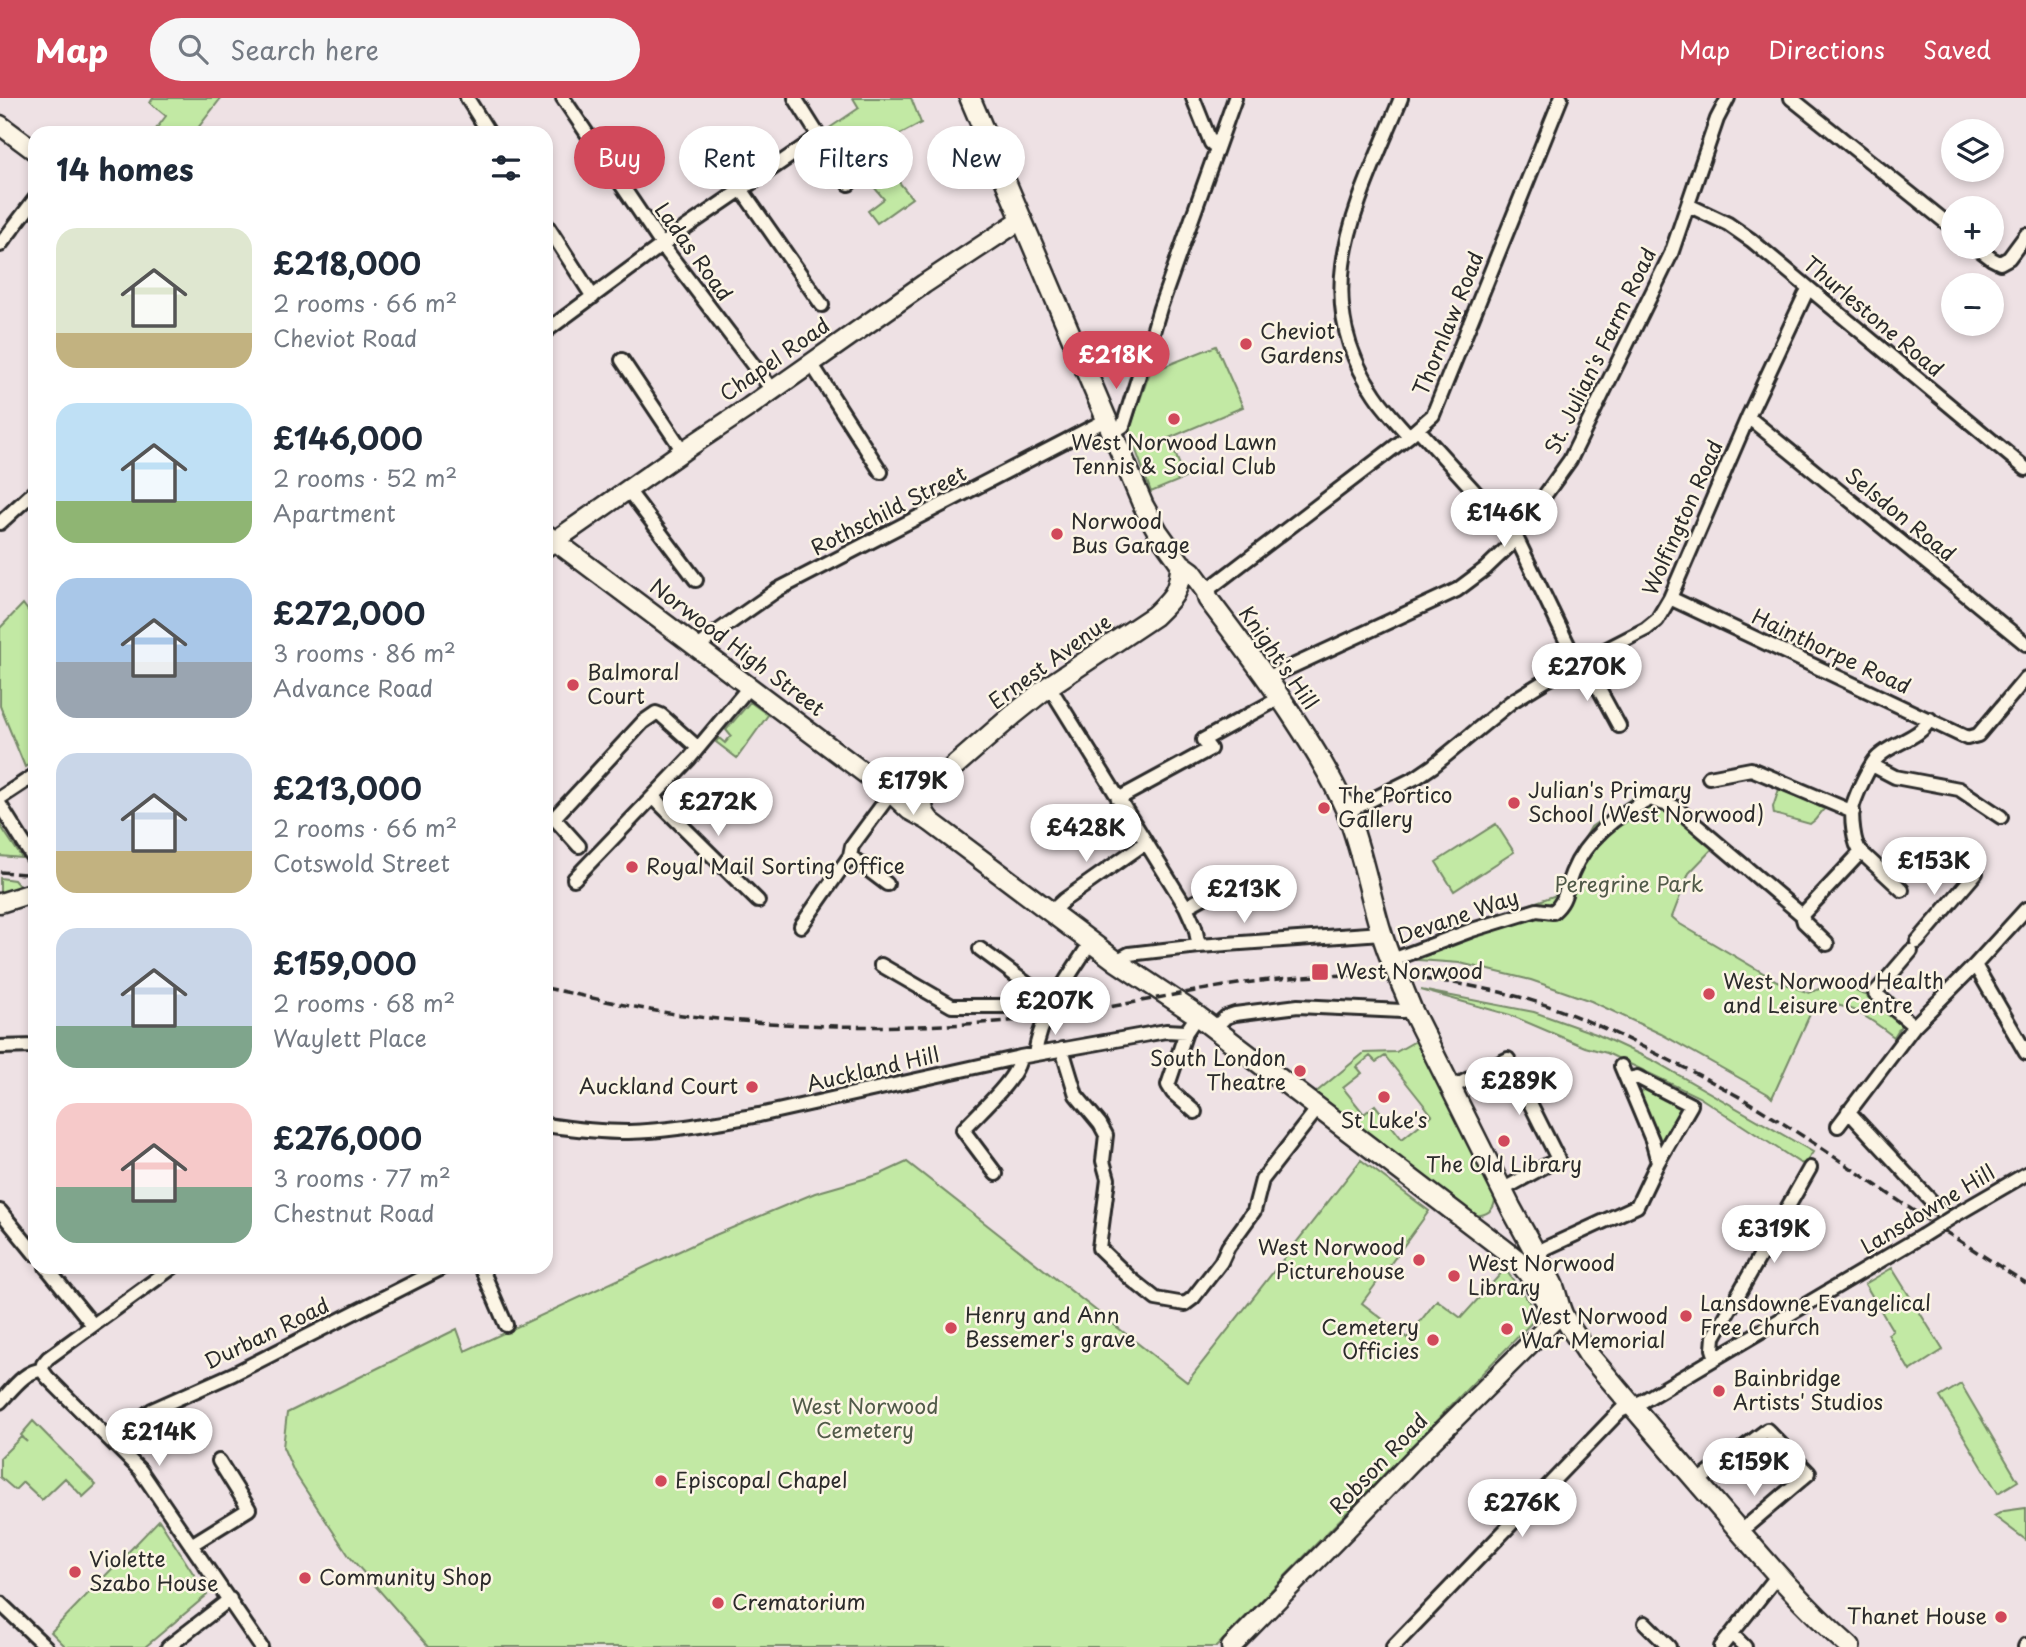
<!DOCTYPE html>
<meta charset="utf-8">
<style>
:root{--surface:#fff;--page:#f6f6f7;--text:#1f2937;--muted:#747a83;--accent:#d1495b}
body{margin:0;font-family:"Playpen Sans",sans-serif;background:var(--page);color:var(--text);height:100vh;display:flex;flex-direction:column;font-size:26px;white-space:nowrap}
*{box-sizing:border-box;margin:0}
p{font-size:23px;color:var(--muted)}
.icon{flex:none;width:38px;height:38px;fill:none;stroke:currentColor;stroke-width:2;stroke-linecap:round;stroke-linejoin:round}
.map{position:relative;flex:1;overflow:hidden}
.drawer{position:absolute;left:28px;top:28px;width:525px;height:1148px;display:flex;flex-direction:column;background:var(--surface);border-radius:21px;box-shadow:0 4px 10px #0003}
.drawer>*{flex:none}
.guide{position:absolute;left:574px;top:28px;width:665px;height:63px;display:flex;gap:14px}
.fabs{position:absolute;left:1941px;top:21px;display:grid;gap:14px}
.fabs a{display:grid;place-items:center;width:63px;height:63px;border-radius:50%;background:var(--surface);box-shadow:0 4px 10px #0003;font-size:35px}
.price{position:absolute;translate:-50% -60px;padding:0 16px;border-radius:24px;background:#fff;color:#222;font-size:23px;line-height:46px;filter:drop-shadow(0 2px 4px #0008)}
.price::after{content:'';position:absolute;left:50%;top:42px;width:21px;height:16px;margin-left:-10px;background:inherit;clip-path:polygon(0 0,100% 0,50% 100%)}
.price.on{background:var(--accent);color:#fff}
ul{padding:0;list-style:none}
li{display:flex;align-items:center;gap:21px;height:175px;padding:0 28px}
li span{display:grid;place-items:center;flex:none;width:196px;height:140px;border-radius:21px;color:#555}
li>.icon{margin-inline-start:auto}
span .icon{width:84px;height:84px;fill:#fffc;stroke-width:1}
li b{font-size:30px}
h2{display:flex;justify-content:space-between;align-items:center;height:84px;padding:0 28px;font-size:30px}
.tag{padding:0 24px;border-radius:32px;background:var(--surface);box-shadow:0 4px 10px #0003;font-size:24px;line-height:63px}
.tag.on{background:var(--accent);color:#fff}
header{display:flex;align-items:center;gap:42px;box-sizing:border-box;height:98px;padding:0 35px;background:var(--accent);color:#fff}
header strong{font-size:33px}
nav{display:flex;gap:38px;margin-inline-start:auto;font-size:24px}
.search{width:490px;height:63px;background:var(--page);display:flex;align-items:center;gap:18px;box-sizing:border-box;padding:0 24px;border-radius:38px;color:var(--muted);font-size:26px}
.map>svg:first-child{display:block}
.green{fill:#c2e9a4;stroke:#768a68;stroke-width:2;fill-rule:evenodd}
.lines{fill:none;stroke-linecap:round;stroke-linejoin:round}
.street-casing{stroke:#2b2b2b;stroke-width:18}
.secondary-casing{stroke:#2b2b2b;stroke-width:23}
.primary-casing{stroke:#2b2b2b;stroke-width:24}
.street{stroke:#fcf5e5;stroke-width:12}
.secondary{stroke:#fcf5e5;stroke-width:18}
.primary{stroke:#fcf5e5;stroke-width:19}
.rail{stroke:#2b2b2b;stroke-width:3.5;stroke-dasharray:10 5;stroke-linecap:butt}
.street-bridge-casing{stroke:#2b2b2b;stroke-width:18;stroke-linecap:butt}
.primary-bridge-casing{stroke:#2b2b2b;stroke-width:24;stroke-linecap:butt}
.street-bridge{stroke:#fcf5e5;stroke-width:12}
.primary-bridge{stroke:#fcf5e5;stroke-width:19}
.poi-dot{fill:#d1495b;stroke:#fcf5e5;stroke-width:2.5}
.labels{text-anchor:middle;stroke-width:5;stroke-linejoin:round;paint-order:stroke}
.street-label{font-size:21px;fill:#2b2b2b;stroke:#fcf5e5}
.poi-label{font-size:21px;fill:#2b2b2b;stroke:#fcf5e5;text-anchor:start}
.park-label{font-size:21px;fill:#515a49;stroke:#fcf5e5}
</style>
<header>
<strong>Map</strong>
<div class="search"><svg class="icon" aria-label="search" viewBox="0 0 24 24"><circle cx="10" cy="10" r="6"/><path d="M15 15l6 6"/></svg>Search here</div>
<nav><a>Map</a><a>Directions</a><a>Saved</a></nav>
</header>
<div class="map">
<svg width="2026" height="1549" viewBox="0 0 2026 1549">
<rect width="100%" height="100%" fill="#eee1e4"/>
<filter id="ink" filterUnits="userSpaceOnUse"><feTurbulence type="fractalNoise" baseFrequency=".0143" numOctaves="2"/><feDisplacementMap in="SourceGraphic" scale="14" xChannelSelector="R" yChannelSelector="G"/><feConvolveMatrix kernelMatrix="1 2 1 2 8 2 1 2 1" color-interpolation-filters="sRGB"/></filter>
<g filter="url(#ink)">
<path class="green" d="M 153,0 L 221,0 L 194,35 L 153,35 L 166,18 L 150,5 Z
M 853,0 L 911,0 L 921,25 L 869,53 L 863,44 L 835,59 L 822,35 L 859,10 Z
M 894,78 L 912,100 L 877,125 L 868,113 L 884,101 L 874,89 Z
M 1216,248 L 1243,309 L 1169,340 L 1185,380 L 1151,394 L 1129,333 L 1150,274 Z
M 23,506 L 35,522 L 35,662 L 25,669 L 0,608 L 0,530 Z
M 750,604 L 768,617 L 737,660 L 716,644 L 719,640 L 725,645 L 731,638 L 726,632 Z
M 1779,691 L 1802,700 L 1824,711 L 1815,722 L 1810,726 L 1774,716 L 1773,709 Z
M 1635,698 L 1662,712 L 1668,711 L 1715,748 L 1689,775 L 1672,819 L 1680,826 L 1777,883 L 1809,895 L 1842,882 C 1859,899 1869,899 1893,899 L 1908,916 L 1894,939 C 1876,925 1851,905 1827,907 C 1822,908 1816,912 1811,914 L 1772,1000 L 1768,996 L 1661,936 L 1591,903 L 1531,882 L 1460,865 L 1405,861 L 1402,851 L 1562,795 L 1576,756 L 1591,729 Z
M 0,726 L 2,730 L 22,760 L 0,758 Z
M 1496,726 L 1514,754 L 1454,793 L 1436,764 Z
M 0,780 L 14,782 L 21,790 L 0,794 Z
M 1421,892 L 1534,914 L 1596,936 L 1654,963 L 1813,1054 L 1805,1066 L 1800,1065 L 1699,999 L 1607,955 L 1585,949 L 1510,917 Z
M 1421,940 L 1495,1098 C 1496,1113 1485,1119 1471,1117 L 1314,996 L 1364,955 L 1396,954 ZM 1370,958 L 1376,964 L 1385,958 L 1432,1017 L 1402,1041 L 1375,1007 L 1364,1016 L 1343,990 L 1362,975 L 1357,969 Z
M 1647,990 L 1683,1010 L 1667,1043 L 1661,1046 L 1658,1043 L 1640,995 Z
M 1361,1062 L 1429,1113 L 1362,1205 L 1407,1240 L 1437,1202 L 1461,1220 L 1505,1171 L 1539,1217 L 1216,1549 L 429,1549 L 349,1458 L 294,1374 L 283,1349 L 287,1315 L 457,1231 L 465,1253 L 701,1143 L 815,1095 L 881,1076 L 907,1064 L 1187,1284 Z
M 1892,1170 L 1943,1252 L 1910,1273 L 1888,1236 L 1893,1233 L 1865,1186 Z
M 1961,1286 L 2018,1383 L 1998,1395 L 1940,1299 Z
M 33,1323 L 96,1387 L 83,1399 L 65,1380 L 42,1402 L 23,1384 L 15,1392 L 0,1379 L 0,1360 L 21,1339 L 27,1344 L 21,1337 Z
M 2026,1410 L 2026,1442 L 1994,1418 L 2004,1413 Z
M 159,1422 L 207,1497 L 145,1549 L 66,1549 L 51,1534 Z"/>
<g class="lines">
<defs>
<path id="street" d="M 467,0 L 489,35
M 563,0 L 662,147 L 773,293
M 795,0 L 849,86
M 1193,0 L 1211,45 L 1217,50
M 1401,0 C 1361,100 1304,194 1375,297 C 1385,312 1398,325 1409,338
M 1791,0 L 1953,130
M 741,91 L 822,207
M 1688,107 L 1728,126 L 1751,142 L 2026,371
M 546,126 L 593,199
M 0,147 L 35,101
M 1976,149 L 1992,161 L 2000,165 L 2009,160 L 2026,137
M 546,233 L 685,130 L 818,39
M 622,262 L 683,353
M 811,265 L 881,374
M 1084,272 C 1090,270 1095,267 1100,266 C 1116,262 1137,266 1148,251 L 1160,210 L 1235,0
M 1748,319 L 2026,546
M 1418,331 L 1516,439 L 1573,557 L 1588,571 L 1619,628
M 1112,335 L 1123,328 L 1139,277 L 1137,259
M 628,392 L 696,482
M 0,425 L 35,393
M 1206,493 L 1409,338 L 1433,317 L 1561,0
M 1670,500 L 1967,640 L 1978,637 L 2026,580
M 698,550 L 710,539 L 777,492 L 1106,322
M 1267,580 L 1457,492 L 1485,471 L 1508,449 L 1570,362 L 1671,156 L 1717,21 L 1728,0
M 1049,588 L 1186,809 L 1195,829 L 1199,848
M 1872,667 L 1895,679 L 1959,691 L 2001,719
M 1709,679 L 1751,671 L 1853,714
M 653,699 L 758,803
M 0,700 L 35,677
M 1118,701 L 1210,651 L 1203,642 L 1280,600
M 1655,703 L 1675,709 L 1802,817 L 1804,824 L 1827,846
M 0,707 L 35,763
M 1347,714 L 1417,679 L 1433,668 L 1511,604 L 1545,583 L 1646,531 L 1657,522 L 1670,500 L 1748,319 L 1805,197 L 1809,191
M 579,748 L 554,720 L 643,624 L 656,615 L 661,617 L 697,649
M 1861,754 L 1902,792
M 850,758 L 887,786
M 574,781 L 689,661 L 749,589
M 1186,809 L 1206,798
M 1051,814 L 1064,802 L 1145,745
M 1802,817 L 1861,754 C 1853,746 1851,718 1853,707 C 1857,695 1869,667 1878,659 C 1893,644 1920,641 1930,621
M 801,828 L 850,758 L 852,748 L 891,695
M 1917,844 L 1976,775
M 980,851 L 1046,900
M 1911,853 L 1875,895 L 1914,928
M 1392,862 L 1472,832 L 1537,812 L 1553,814 C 1567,802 1565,792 1572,775 C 1585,743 1616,716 1647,703
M 1116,863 L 1129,856 L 1199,848 L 1382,835
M 881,867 L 952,908 L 1021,908 L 1046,900 L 1053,905
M 1975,867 L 2026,955
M 1214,930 L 1226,919 L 1235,916 L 1298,908 L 1402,913 L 1412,912
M 1186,934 L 1168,987 L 1173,995 L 1195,1014
M 0,949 L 35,948
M 1062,951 L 1076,997 L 1100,1026 L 1106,1037 L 1103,1063 L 1108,1081 L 1099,1150 L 1131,1181 L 1156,1201 L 1185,1206 L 1193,1200 L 1221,1164 L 1228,1149 L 1254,1113 L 1262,1082 L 1318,1010
M 1035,956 C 1041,915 1069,878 1091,844
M 1621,968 L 1652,1042 L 1658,1064
M 1451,990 L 1508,961 L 1558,1061 L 1502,1092
M 1848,1013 L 1948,1121
M 546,1027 C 573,1031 601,1034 628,1034 C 672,1033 716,1024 759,1017 L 1020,959 L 1166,933 L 1186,934 L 1197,918
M 1838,1028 L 1914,928 L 1975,867 L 2026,811
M 996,1076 L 963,1032 C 978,1015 1018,981 1020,959
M 0,1113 L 35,1156
M 1957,1116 L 2026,1076
M 1535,1155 L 1637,1108 L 1658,1064 L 1691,1007 L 1637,979 L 1628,981
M 46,1169 L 93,1227
M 481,1169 L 506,1227
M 1716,1260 L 1713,1251 L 1714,1239 L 1810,1070
M 42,1272 L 47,1279 L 140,1372 L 261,1549
M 42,1272 L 43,1266 L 48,1260 L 173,1169
M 0,1304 C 11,1293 25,1272 42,1272
M 111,1343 L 152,1312 L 233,1276 L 444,1169
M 1697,1384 L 1767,1332 L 1809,1375 L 1740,1434
M 191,1447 L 249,1411 L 219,1363
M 0,1505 L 46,1549
M 1645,1525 L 1669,1549
M 1732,1536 L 1745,1549
M 168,1549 L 230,1501
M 1393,1549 L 1620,1313 L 1643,1303 L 1922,1138
M 1721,1549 L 1778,1477
M 2025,1549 L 2026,1547"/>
<path id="secondary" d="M 0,27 L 35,53
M 547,437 L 891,695 L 909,712 L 931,724
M 546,449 L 683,353 L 749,309 L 924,186 L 1022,121
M 0,805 L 35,794
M 1231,1549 L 1345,1433 L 1411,1364 L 1561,1215"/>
<path id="primary" d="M 970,0 L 1143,407 L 1158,434 L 1181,466 L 1192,474 L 1206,493 L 1208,501 C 1236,538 1264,575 1290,614 C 1311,646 1331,677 1346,712 C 1367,764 1372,820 1395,871
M 1181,466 C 1179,494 1174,499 1154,518 L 1049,588 L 1013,617 L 928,691 C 921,705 920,712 931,724 L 1116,863 L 1191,913 L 1502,1150 L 1516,1161 L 1528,1175 L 1546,1203 L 1561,1215
M 1403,890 L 1412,912 L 1511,1110 L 1552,1185 C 1557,1195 1558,1207 1563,1217 C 1570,1231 1580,1243 1588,1256 C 1633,1309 1679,1363 1725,1416 C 1764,1462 1804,1509 1850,1549"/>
</defs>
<use href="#street" class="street-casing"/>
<use href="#secondary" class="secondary-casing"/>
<use href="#primary" class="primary-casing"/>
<use href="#street" class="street"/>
<use href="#secondary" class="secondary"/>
<use href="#primary" class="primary"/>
<path class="rail" d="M 0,774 L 26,776
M 546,890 C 591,899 636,911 682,917 C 791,930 900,932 1009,923 C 1094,916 1177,893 1261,883 C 1341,873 1422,876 1500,894 C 1552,906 1602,928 1649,952 C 1691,973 1732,993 1771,1018 C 1825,1051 1876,1088 1929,1123
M 1944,1133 L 2026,1185"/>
<defs>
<path id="street-bridge" d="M 1922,1138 L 1957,1116"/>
<path id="primary-bridge" d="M 1395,871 L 1403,890"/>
</defs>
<use href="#street-bridge" class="street-bridge-casing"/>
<use href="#primary-bridge" class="primary-bridge-casing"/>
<use href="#street-bridge" class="street-bridge"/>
<use href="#primary-bridge" class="primary-bridge"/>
</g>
</g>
<g class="poi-dot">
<circle cx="1246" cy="246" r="7"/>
<circle cx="1174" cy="321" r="7"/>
<circle cx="1057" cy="436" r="7"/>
<circle cx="573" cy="587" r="7"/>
<circle cx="1514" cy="705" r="7"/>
<circle cx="1324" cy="710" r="7"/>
<circle cx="632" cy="769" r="7"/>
<rect x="1311" y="865" width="18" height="18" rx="3.5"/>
<circle cx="1709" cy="896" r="7"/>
<circle cx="1300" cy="973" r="7"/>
<circle cx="752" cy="989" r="7"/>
<circle cx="1384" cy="999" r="7"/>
<circle cx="1504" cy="1043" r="7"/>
<circle cx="1419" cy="1162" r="7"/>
<circle cx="1454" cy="1178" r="7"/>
<circle cx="1686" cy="1218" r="7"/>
<circle cx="951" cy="1230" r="7"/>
<circle cx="1507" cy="1231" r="7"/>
<circle cx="1433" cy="1242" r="7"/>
<circle cx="1719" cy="1293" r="7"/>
<circle cx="661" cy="1383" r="7"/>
<circle cx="75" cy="1474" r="7"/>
<circle cx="305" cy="1480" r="7"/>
<circle cx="718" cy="1505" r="7"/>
<circle cx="2001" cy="1519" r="7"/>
</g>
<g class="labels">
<g class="street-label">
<text transform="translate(693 154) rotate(54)" y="7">Ladas Road</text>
<text transform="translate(1873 219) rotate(40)" y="7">Thurlestone Road</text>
<text transform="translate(1449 226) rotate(-68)" y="7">Thornlaw Road</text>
<text transform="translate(1601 253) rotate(-64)" y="7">St. Julian's Farm Road</text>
<text transform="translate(775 262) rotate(-35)" y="7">Chapel Road</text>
<text transform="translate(889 413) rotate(-27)" y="7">Rothschild Street</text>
<text transform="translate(1900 417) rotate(39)" y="7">Selsdon Road</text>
<text transform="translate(1683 420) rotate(-66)" y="7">Wolfington Road</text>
<text transform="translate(737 550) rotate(37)" y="7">Norwood High Street</text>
<text transform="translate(1831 554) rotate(25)" y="7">Hainthorpe Road</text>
<text transform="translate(1278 560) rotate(55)" y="7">Knight's Hill</text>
<text transform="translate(1050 564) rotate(-36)" y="7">Ernest Avenue</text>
<text transform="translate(1458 819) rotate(-19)" y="7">Devane Way</text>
<text transform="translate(873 972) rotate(-13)" y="7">Auckland Hill</text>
<text transform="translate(1928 1112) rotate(-31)" y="7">Lansdowne Hill</text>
<text transform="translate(267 1236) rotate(-26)" y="7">Durban Road</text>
<text transform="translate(1379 1366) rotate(-46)" y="7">Robson Road</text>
</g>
<g class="poi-label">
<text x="1260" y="241">Cheviot<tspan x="1260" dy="24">Gardens</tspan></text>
<text x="1174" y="352" text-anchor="middle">West Norwood Lawn<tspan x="1174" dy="24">Tennis &amp; Social Club</tspan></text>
<text x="1071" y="431">Norwood<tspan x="1071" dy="24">Bus Garage</tspan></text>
<text x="587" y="582">Balmoral<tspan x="587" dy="24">Court</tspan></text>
<text x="1528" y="700">Julian's Primary<tspan x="1528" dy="24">School (West Norwood)</tspan></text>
<text x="1338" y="705">The Portico<tspan x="1338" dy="24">Gallery</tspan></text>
<text x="646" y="776">Royal Mail Sorting Office</text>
<text x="1336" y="881">West Norwood</text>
<text x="1723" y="891">West Norwood Health<tspan x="1723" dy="24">and Leisure Centre</tspan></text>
<text x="1286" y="968" text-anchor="end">South London<tspan x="1286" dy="24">Theatre</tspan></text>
<text x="738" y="996" text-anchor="end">Auckland Court</text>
<text x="1384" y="1030" text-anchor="middle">St Luke's</text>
<text x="1504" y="1074" text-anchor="middle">The Old Library</text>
<text x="1405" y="1157" text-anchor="end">West Norwood<tspan x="1405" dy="24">Picturehouse</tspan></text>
<text x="1468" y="1173">West Norwood<tspan x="1468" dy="24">Library</tspan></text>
<text x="1700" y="1213">Lansdowne Evangelical<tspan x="1700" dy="24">Free Church</tspan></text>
<text x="965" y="1225">Henry and Ann<tspan x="965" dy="24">Bessemer's grave</tspan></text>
<text x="1521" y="1226">West Norwood<tspan x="1521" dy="24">War Memorial</tspan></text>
<text x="1419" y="1237" text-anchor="end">Cemetery<tspan x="1419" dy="24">Officies</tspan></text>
<text x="1733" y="1288">Bainbridge<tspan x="1733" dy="24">Artists' Studios</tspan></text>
<text x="675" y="1390">Episcopal Chapel</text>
<text x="89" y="1469">Violette<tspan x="89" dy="24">Szabo House</tspan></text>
<text x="319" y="1487">Community Shop</text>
<text x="732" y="1512">Crematorium</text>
<text x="1987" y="1526" text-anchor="end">Thanet House</text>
</g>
<g class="park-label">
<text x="1629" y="794">Peregrine Park</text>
<text x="865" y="1316">West Norwood<tspan x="865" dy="24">Cemetery</tspan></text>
</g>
</g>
</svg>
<div class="fabs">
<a><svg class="icon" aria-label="layers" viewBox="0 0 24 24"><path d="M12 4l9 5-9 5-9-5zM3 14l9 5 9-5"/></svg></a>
<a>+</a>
<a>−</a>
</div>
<b class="price on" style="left:1116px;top:293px">£218K</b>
<b class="price" style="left:1504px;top:451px">£146K</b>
<b class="price" style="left:1587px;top:605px">£270K</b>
<b class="price" style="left:913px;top:719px">£179K</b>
<b class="price" style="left:718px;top:740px">£272K</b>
<b class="price" style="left:1086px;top:766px">£428K</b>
<b class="price" style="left:1934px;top:799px">£153K</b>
<b class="price" style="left:1244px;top:827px">£213K</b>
<b class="price" style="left:1055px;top:939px">£207K</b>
<b class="price" style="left:1519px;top:1019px">£289K</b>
<b class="price" style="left:1774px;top:1167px">£319K</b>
<b class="price" style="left:159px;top:1370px">£214K</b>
<b class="price" style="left:1754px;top:1400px">£159K</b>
<b class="price" style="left:1522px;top:1441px">£276K</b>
<div class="guide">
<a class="tag on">Buy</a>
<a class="tag">Rent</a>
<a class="tag">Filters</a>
<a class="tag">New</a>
</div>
<section class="drawer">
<h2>14 homes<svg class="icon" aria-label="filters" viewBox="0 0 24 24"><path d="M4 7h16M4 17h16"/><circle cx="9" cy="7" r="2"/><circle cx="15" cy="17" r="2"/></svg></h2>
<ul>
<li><span style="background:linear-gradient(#dfe7d0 75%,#c2b280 0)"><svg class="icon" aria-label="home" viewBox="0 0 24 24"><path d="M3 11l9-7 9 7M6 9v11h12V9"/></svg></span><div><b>£218,000</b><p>2 rooms · 66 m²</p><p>Cheviot Road</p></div></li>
<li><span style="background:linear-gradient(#bfe0f5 70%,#8fb573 0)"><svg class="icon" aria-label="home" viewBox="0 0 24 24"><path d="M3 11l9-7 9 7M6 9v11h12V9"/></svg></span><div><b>£146,000</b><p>2 rooms · 52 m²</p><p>Apartment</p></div></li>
<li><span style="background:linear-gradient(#a9c7e8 60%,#9aa5b1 0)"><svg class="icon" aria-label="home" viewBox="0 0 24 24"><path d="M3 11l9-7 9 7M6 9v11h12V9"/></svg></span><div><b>£272,000</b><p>3 rooms · 86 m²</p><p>Advance Road</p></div></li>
<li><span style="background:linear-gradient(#c9d6e8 70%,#c2b280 0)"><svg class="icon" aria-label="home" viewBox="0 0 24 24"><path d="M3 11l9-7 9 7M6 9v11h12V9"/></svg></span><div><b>£213,000</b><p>2 rooms · 66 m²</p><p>Cotswold Street</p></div></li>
<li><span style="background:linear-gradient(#c9d6e8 70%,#7fa58c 0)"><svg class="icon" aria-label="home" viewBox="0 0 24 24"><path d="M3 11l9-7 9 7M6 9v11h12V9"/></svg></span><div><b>£159,000</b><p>2 rooms · 68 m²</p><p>Waylett Place</p></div></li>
<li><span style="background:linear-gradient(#f6c9c9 60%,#7fa58c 0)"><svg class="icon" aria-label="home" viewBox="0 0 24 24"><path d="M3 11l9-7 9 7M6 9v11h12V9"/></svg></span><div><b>£276,000</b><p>3 rooms · 77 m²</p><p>Chestnut Road</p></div></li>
</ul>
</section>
</div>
